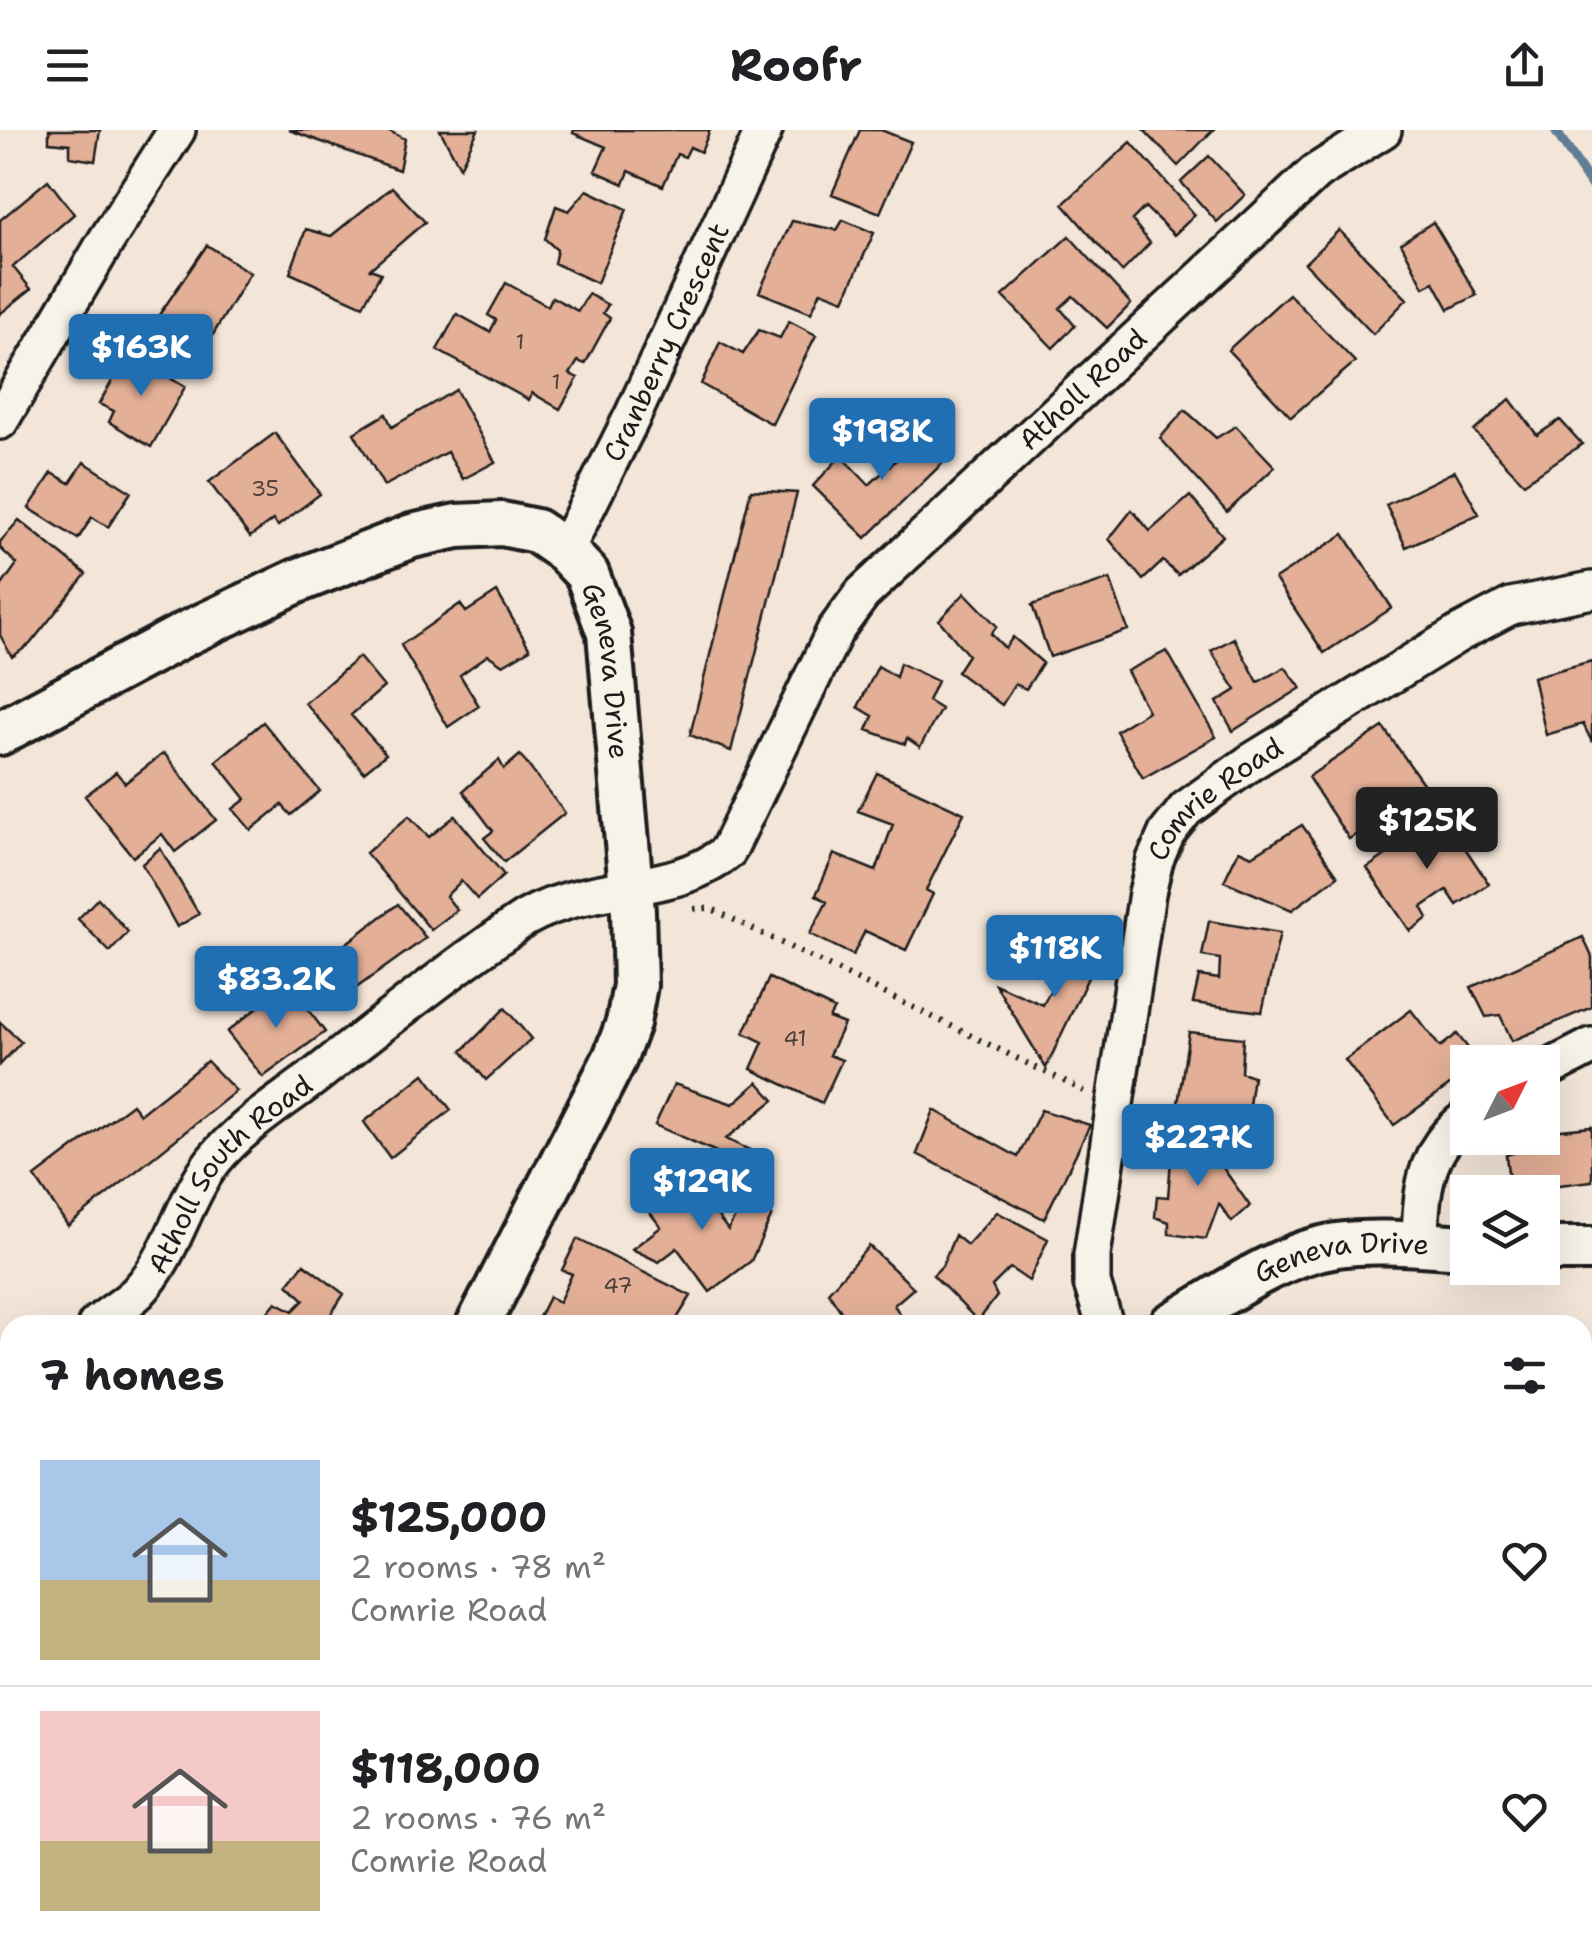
<!DOCTYPE html>
<meta charset="utf-8">
<style>
:root{--surface:#fff;--page:#f2f2f2;--text:#202124;--muted:#757577;--line:#e0e0e0;--accent:#1f6fb2}
body{margin:0;font-family:"Shantell Sans",sans-serif;background:var(--page);color:var(--text);height:100vh;display:flex;flex-direction:column;font-size:38px;white-space:nowrap}
*{box-sizing:border-box;margin:0}
p{font-size:32px;color:var(--muted)}
.icon{flex:none;width:55px;height:55px;fill:none;stroke:currentColor;stroke-width:2;stroke-linecap:round;stroke-linejoin:round}
.map{position:relative;flex:1;overflow:hidden}
.side{position:absolute;left:0px;top:1185px;width:1592px;height:642px;display:flex;flex-direction:column;background:var(--surface);border-radius:30px 30px 0 0;box-shadow:0 10px 40px #0002}
.side>*{flex:none}
.needle{width:65px;rotate:48deg}
.fabs{position:absolute;left:1450px;top:915px;display:grid;gap:20px}
.fabs a{display:grid;place-items:center;width:110px;height:110px;border-radius:0px;background:var(--surface);box-shadow:0 10px 40px #0002;font-size:50px}
.price{position:absolute;translate:-50% -85px;padding:0 22px;border-radius:10px;background:var(--accent);color:#fff;font-size:32px;line-height:65px;filter:drop-shadow(0 2px 5px #0008)}
.price::after{content:'';position:absolute;left:50%;top:60px;width:30px;height:22px;margin-left:-15px;background:inherit;clip-path:polygon(0 0,100% 0,50% 100%)}
.price.selected{background:#222;color:#fff}
ul{padding:0;list-style:none}
li{display:flex;align-items:center;gap:30px;height:250px;padding:0 40px}
li+li{border-top:2px solid var(--line)}
li span{display:grid;place-items:center;flex:none;width:280px;height:200px;border-radius:0px;color:#555}
li>.icon{margin-inline-start:auto}
span .icon{width:120px;height:120px;fill:#fffc;stroke-width:1}
li b{font-size:42px}
h2{display:flex;justify-content:space-between;align-items:center;height:120px;padding:0 40px;font-size:42px}
header{display:flex;justify-content:space-between;align-items:center;height:130px;padding:0 40px;background:var(--surface);font-size:45px;font-weight:700}
.map>svg:first-child{display:block}
.lines{fill:none;stroke-linecap:round;stroke-linejoin:round}
.stream{stroke:#5f7e96;stroke-width:10}
.building{fill:#e4af97;stroke:#1c1c1c;stroke-width:2.5}
.minor-casing{stroke:#1c1c1c;stroke-width:42}
.tertiary-casing{stroke:#1c1c1c;stroke-width:50}
.primary-casing{stroke:#1c1c1c;stroke-width:62}
.path{stroke:#1c1c1c;stroke-width:6;stroke-dasharray:2.5 8;stroke-linecap:butt}
.minor{stroke:#f7f3e8;stroke-width:35}
.tertiary{stroke:#f7f3e8;stroke-width:42}
.primary{stroke:#fde080;stroke-width:55}
.labels{text-anchor:middle;stroke-width:8;stroke-linejoin:round;paint-order:stroke}
.number-label{font-size:22px;fill:#4e413b}
.street-label{font-size:28px;fill:#1c1c1c;stroke:#f7f3e8}
</style>
<header><svg class="icon" aria-label="menu" viewBox="0 0 24 24"><path d="M4 6h16M4 12h16M4 18h16"/></svg>Roofr<svg class="icon" aria-label="share" viewBox="0 0 24 24"><path d="M12 15V3M7 8l5-5 5 5M5 13v7h14v-7"/></svg></header>
<div class="map">
<svg width="1592" height="1826" viewBox="0 0 1592 1826">
<rect width="100%" height="100%" fill="#f3e5d8"/>
<filter id="ink" filterUnits="userSpaceOnUse"><feTurbulence type="fractalNoise" baseFrequency=".01" numOctaves="2"/><feDisplacementMap in="SourceGraphic" scale="20" xChannelSelector="R" yChannelSelector="G"/><feConvolveMatrix kernelMatrix="1 2 1 2 8 2 1 2 1" color-interpolation-filters="sRGB"/></filter>
<g filter="url(#ink)">
<g class="lines">
<path class="stream" d="M 1555,0 L 1592,56"/>
</g>
<path class="building" d="M 49,0 L 100,0 L 95,31 L 70,27 L 70,14 L 49,12 Z
M 289,0 L 387,0 L 405,9 L 399,40 Z
M 440,0 L 478,0 L 460,37 Z
M 574,0 L 710,0 L 701,22 L 690,17 L 685,27 L 677,24 L 663,56 L 629,41 L 624,54 L 595,41 L 606,17 L 573,3 Z
M 860,0 L 881,0 L 911,12 L 880,83 L 832,64 Z
M 1144,0 L 1213,0 L 1178,36 Z
M 1131,12 L 1195,85 L 1174,105 L 1145,77 L 1132,90 L 1150,113 L 1122,142 L 1063,74 Z
M 1209,26 L 1245,65 L 1217,92 L 1181,52 Z
M 48,50 L 74,84 L 13,137 L 31,159 L 0,184 L 0,90 Z
M 392,57 L 425,92 L 370,139 L 381,143 L 363,176 L 290,143 L 306,99 L 331,106 Z
M 587,60 L 627,79 L 597,153 L 554,133 L 557,120 L 545,109 L 556,76 L 569,81 Z
M 843,90 L 874,103 L 844,170 L 821,161 L 811,183 L 759,162 L 792,91 L 837,100 Z
M 1433,92 L 1477,165 L 1449,179 L 1434,152 L 1424,157 L 1401,113 Z
M 1339,100 L 1407,169 L 1373,204 L 1305,133 Z
M 1069,106 L 1131,174 L 1107,198 L 1073,166 L 1060,178 L 1075,196 L 1053,218 L 1003,166 Z
M 207,115 L 250,143 L 205,218 L 157,188 Z
M 506,153 L 548,176 L 552,167 L 578,181 L 588,164 L 608,175 L 603,183 L 610,188 L 585,234 L 578,231 L 570,244 L 578,248 L 560,279 L 532,263 L 529,270 L 437,220 L 457,184 L 490,202 L 496,190 L 488,185 Z
M 1289,164 L 1355,232 L 1291,287 L 1228,220 Z
M 789,191 L 816,205 L 772,294 L 701,254 L 720,212 L 743,224 L 759,200 L 780,208 Z
M 128,223 L 185,257 L 151,317 L 109,292 L 114,281 L 99,274 Z
M 456,260 L 495,332 L 463,349 L 447,322 L 384,356 L 354,303 L 386,284 L 392,297 Z
M 1510,269 L 1537,305 L 1560,290 L 1582,314 L 1524,353 L 1474,301 Z
M 1185,280 L 1216,308 L 1236,296 L 1275,337 L 1227,382 L 1160,308 Z
M 932,297 L 955,321 L 866,408 L 813,356 L 841,326 L 869,355 Z
M 275,303 L 320,364 L 278,396 L 273,390 L 250,407 L 209,352 Z
M 84,332 L 131,362 L 108,397 L 92,387 L 78,409 L 29,378 L 52,343 L 70,353 Z
M 1455,341 L 1479,384 L 1406,417 L 1386,375 Z
M 751,360 L 797,363 L 731,621 L 690,605 Z
M 1190,366 L 1223,406 L 1178,445 L 1163,431 L 1143,450 L 1109,409 L 1132,380 L 1150,401 Z
M 19,390 L 86,444 L 30,514 L 12,527 L 0,505 L 0,458 L 17,434 L 0,418 L 0,412 Z
M 1344,404 L 1392,478 L 1324,523 L 1275,449 Z
M 1110,449 L 1128,500 L 1050,527 L 1032,475 Z
M 497,462 L 530,519 L 503,535 L 488,525 L 460,545 L 479,576 L 448,597 L 401,515 L 460,474 L 466,482 Z
M 965,463 L 997,496 L 991,504 L 1005,518 L 1013,507 L 1043,533 L 1026,559 L 1015,554 L 1002,575 L 957,542 L 968,525 L 939,490 Z
M 1234,508 L 1258,552 L 1285,537 L 1301,558 L 1233,601 L 1217,572 L 1236,560 L 1211,521 Z
M 1167,521 L 1216,607 L 1143,648 L 1116,601 L 1148,581 L 1127,541 Z
M 359,527 L 384,557 L 351,585 L 386,624 L 364,642 L 305,573 Z
M 1592,531 L 1592,612 L 1583,594 L 1546,605 L 1533,547 Z
M 900,533 L 937,551 L 928,571 L 941,579 L 920,617 L 907,608 L 905,614 L 867,600 L 873,586 L 858,577 L 878,536 L 896,547 Z
M 263,592 L 320,661 L 291,685 L 282,675 L 251,700 L 233,679 L 246,669 L 216,631 Z
M 1383,597 L 1427,659 L 1349,709 L 1308,647 Z
M 164,623 L 216,690 L 175,722 L 162,704 L 133,727 L 85,666 L 116,642 L 125,653 Z
M 520,625 L 565,683 L 504,732 L 484,708 L 493,701 L 463,661 L 499,630 L 504,639 Z
M 877,643 L 964,683 L 926,760 L 933,764 L 906,820 L 865,801 L 853,825 L 810,804 L 827,772 L 816,765 L 834,724 L 876,741 L 893,694 L 858,681 Z
M 1443,685 L 1489,754 L 1457,775 L 1447,760 L 1422,777 L 1428,788 L 1410,801 L 1367,738 Z
M 409,686 L 429,707 L 455,686 L 504,745 L 477,769 L 461,751 L 446,766 L 457,780 L 431,800 L 366,723 Z
M 1302,695 L 1338,746 L 1292,780 L 1224,751 L 1239,720 L 1252,726 Z
M 160,718 L 199,784 L 177,797 L 142,734 Z
M 98,768 L 128,802 L 110,822 L 78,789 Z
M 398,774 L 426,808 L 338,871 L 310,841 Z
M 1209,791 L 1280,803 L 1262,882 L 1193,873 L 1199,846 L 1219,849 L 1220,829 L 1202,826 Z
M 1078,806 L 1103,815 L 1046,938 L 995,854 L 1043,875 Z
M 1583,807 L 1592,827 L 1592,877 L 1512,911 L 1500,885 L 1486,887 L 1471,857 Z
M 769,848 L 834,879 L 829,888 L 844,894 L 829,925 L 842,930 L 822,973 L 751,939 L 763,912 L 744,903 Z
M 288,853 L 325,902 L 263,947 L 227,902 Z
M 505,878 L 531,909 L 486,950 L 462,921 Z
M 1411,880 L 1440,917 L 1457,904 L 1479,932 L 1468,932 L 1468,942 L 1394,995 L 1345,930 Z
M 0,892 L 21,912 L 0,935 Z
M 1189,902 L 1243,908 L 1241,942 L 1253,946 L 1247,990 L 1177,980 Z
M 207,931 L 236,961 L 68,1096 L 35,1047 L 132,974 L 140,984 Z
M 424,944 L 451,980 L 390,1028 L 364,992 Z
M 758,952 L 774,970 L 726,1009 L 760,1025 L 755,1039 L 655,995 L 674,954 L 733,974 Z
M 934,980 L 1018,1027 L 1041,980 L 1090,995 L 1044,1089 L 917,1024 Z
M 1592,997 L 1592,1051 L 1510,1061 L 1506,1025 L 1520,1021 L 1519,1008 L 1542,1008 L 1542,1002 Z
M 1173,1005 L 1220,1012 L 1221,1035 L 1250,1076 L 1232,1092 L 1219,1074 L 1206,1109 L 1169,1104 L 1169,1092 L 1155,1087 L 1157,1066 L 1168,1067 Z
M 689,1041 L 695,1050 L 692,1052 L 728,1100 L 743,1072 L 772,1085 L 751,1131 L 710,1162 L 677,1118 L 659,1132 L 632,1119 L 661,1097 L 644,1075 Z
M 997,1082 L 1048,1109 L 1029,1151 L 1010,1138 L 992,1156 L 997,1166 L 978,1191 L 933,1145 L 942,1136 L 955,1105 L 967,1115 Z
M 577,1109 L 691,1166 L 673,1195 L 536,1193 L 549,1167 L 559,1172 L 572,1144 L 562,1140 Z
M 869,1116 L 914,1158 L 894,1175 L 907,1195 L 850,1195 L 828,1162 Z
M 304,1134 L 344,1164 L 325,1193 L 326,1195 L 257,1195 L 276,1172 L 293,1181 L 304,1170 L 288,1154 Z
M 1582,1225 L 1592,1226 L 1592,1295 L 1582,1295 Z
M 0,1356 L 10,1370 L 10,1424 L 1,1430 Z
M 0,1544 L 3,1551 L 10,1547 L 10,1597 L 0,1602 Z
M 1592,1650 L 1592,1697 L 1586,1701 L 1582,1697 L 1582,1659 Z
M 10,1730 L 10,1807 L 0,1813 L 0,1736 Z"/>
<g class="lines">
<defs>
<g id="minor">
<path d="M 0,291 L 106,111 L 177,0"/>
<path id="s1" d="M 565,421 L 633,285 L 764,0"/>
<path d="M 1542,942 L 1592,916"/>
<path d="M 1420,1115 C 1421,1063 1423,1020 1468,987"/>
<path id="s2" d="M 96,1195 C 109,1184 126,1174 138,1162 C 173,1125 183,1070 214,1030 C 241,997 280,973 314,947 C 380,895 446,843 515,795 C 579,749 675,768 728,721 L 835,501 L 862,464 L 1316,42 L 1383,0"/>
<path id="s3" d="M 1105,1195 L 1092,1153 L 1092,1125 L 1147,763 L 1155,730 L 1167,703 L 1186,679 L 1251,632 L 1458,504 L 1511,476 L 1592,460"/>
<path d="M 0,1271 L 10,1263"/>
<path d="M 0,1635 L 10,1629"/>
</g>
<g id="tertiary">
<path id="s4" d="M 0,603 L 187,503 L 297,451 L 412,406 L 457,396 L 502,394 L 536,401 L 565,421 L 587,444 L 609,503 L 633,782 L 635,855 L 628,893 L 615,928 L 478,1195"/>
<path d="M 1542,1119 L 1592,1119"/>
<path id="s5" d="M 1171,1195 C 1222,1166 1278,1124 1337,1115 C 1379,1109 1425,1115 1468,1117"/>
<path d="M 1582,1558 L 1592,1550"/>
<path d="M 1429,1818 L 1430,1826"/>
</g>
<path id="primary" d="M 1489,1818 L 1492,1826"/>
</defs>
<use href="#minor" class="minor-casing"/>
<use href="#tertiary" class="tertiary-casing"/>
<use href="#primary" class="primary-casing"/>
<path class="path" d="M 694,779 L 710,778 L 1084,961"/>
<use href="#minor" class="minor"/>
<use href="#tertiary" class="tertiary"/>
<use href="#primary" class="primary"/>
</g>
</g>
<g class="labels">
<g class="number-label">
<text x="520" y="219">1</text>
<text x="556" y="259">1</text>
<text x="265" y="366">35</text>
<text x="795" y="916">41</text>
<text x="618" y="1163">47</text>
</g>
<g class="street-label">
<text dy="10" stroke="none"><textPath href="#s1" startOffset="232">Cranberry Crescent</textPath></text>
<text dy="10" stroke="none"><textPath href="#s2" startOffset="1408">Atholl Road</textPath></text>
<text dy="10" stroke="none"><textPath href="#s4" startOffset="750">Geneva Drive</textPath></text>
<text dy="10" stroke="none"><textPath href="#s3" startOffset="560">Comrie Road</textPath></text>
<text dy="10" stroke="none"><textPath href="#s2" startOffset="205">Atholl South Road</textPath></text>
<text dy="10" stroke="none"><textPath href="#s5" startOffset="188">Geneva Drive</textPath></text>
</g>
</g>
</svg>
<div class="fabs">
<a><svg class="needle" viewBox="-14 -14 28 28"><path d="M0-13l5 13h-10z" fill="#e53935"/><path d="M0 13l5-13h-10z" fill="#757577"/></svg></a>
<a><svg class="icon" aria-label="layers" viewBox="0 0 24 24"><path d="M12 4l9 5-9 5-9-5zM3 14l9 5 9-5"/></svg></a>
</div>
<b class="price" style="left:141px;top:269px">$163K</b>
<b class="price" style="left:882px;top:353px">$198K</b>
<b class="price selected" style="left:1427px;top:742px">$125K</b>
<b class="price" style="left:1055px;top:870px">$118K</b>
<b class="price" style="left:276px;top:901px">$83.2K</b>
<b class="price" style="left:1198px;top:1059px">$227K</b>
<b class="price" style="left:702px;top:1103px">$129K</b>
<section class="side">
<h2>7 homes<svg class="icon" aria-label="filters" viewBox="0 0 24 24"><path d="M4 7h16M4 17h16"/><circle cx="9" cy="7" r="2"/><circle cx="15" cy="17" r="2"/></svg></h2>
<ul>
<li><span style="background:linear-gradient(#a9c7e8 60%,#c2b280 0)"><svg class="icon" aria-label="home" viewBox="0 0 24 24"><path d="M3 11l9-7 9 7M6 9v11h12V9"/></svg></span><div><b>$125,000</b><p>2 rooms · 78 m²</p><p>Comrie Road</p></div><svg class="icon" aria-label="heart" viewBox="0 0 24 24"><path d="M12 20l-8-8c-3-5 5-10 8-4 3-6 11-1 8 4z"/></svg></li>
<li><span style="background:linear-gradient(#f6c9c9 65%,#c2b280 0)"><svg class="icon" aria-label="home" viewBox="0 0 24 24"><path d="M3 11l9-7 9 7M6 9v11h12V9"/></svg></span><div><b>$118,000</b><p>2 rooms · 76 m²</p><p>Comrie Road</p></div><svg class="icon" aria-label="heart" viewBox="0 0 24 24"><path d="M12 20l-8-8c-3-5 5-10 8-4 3-6 11-1 8 4z"/></svg></li>
</ul>
</section>
</div>
